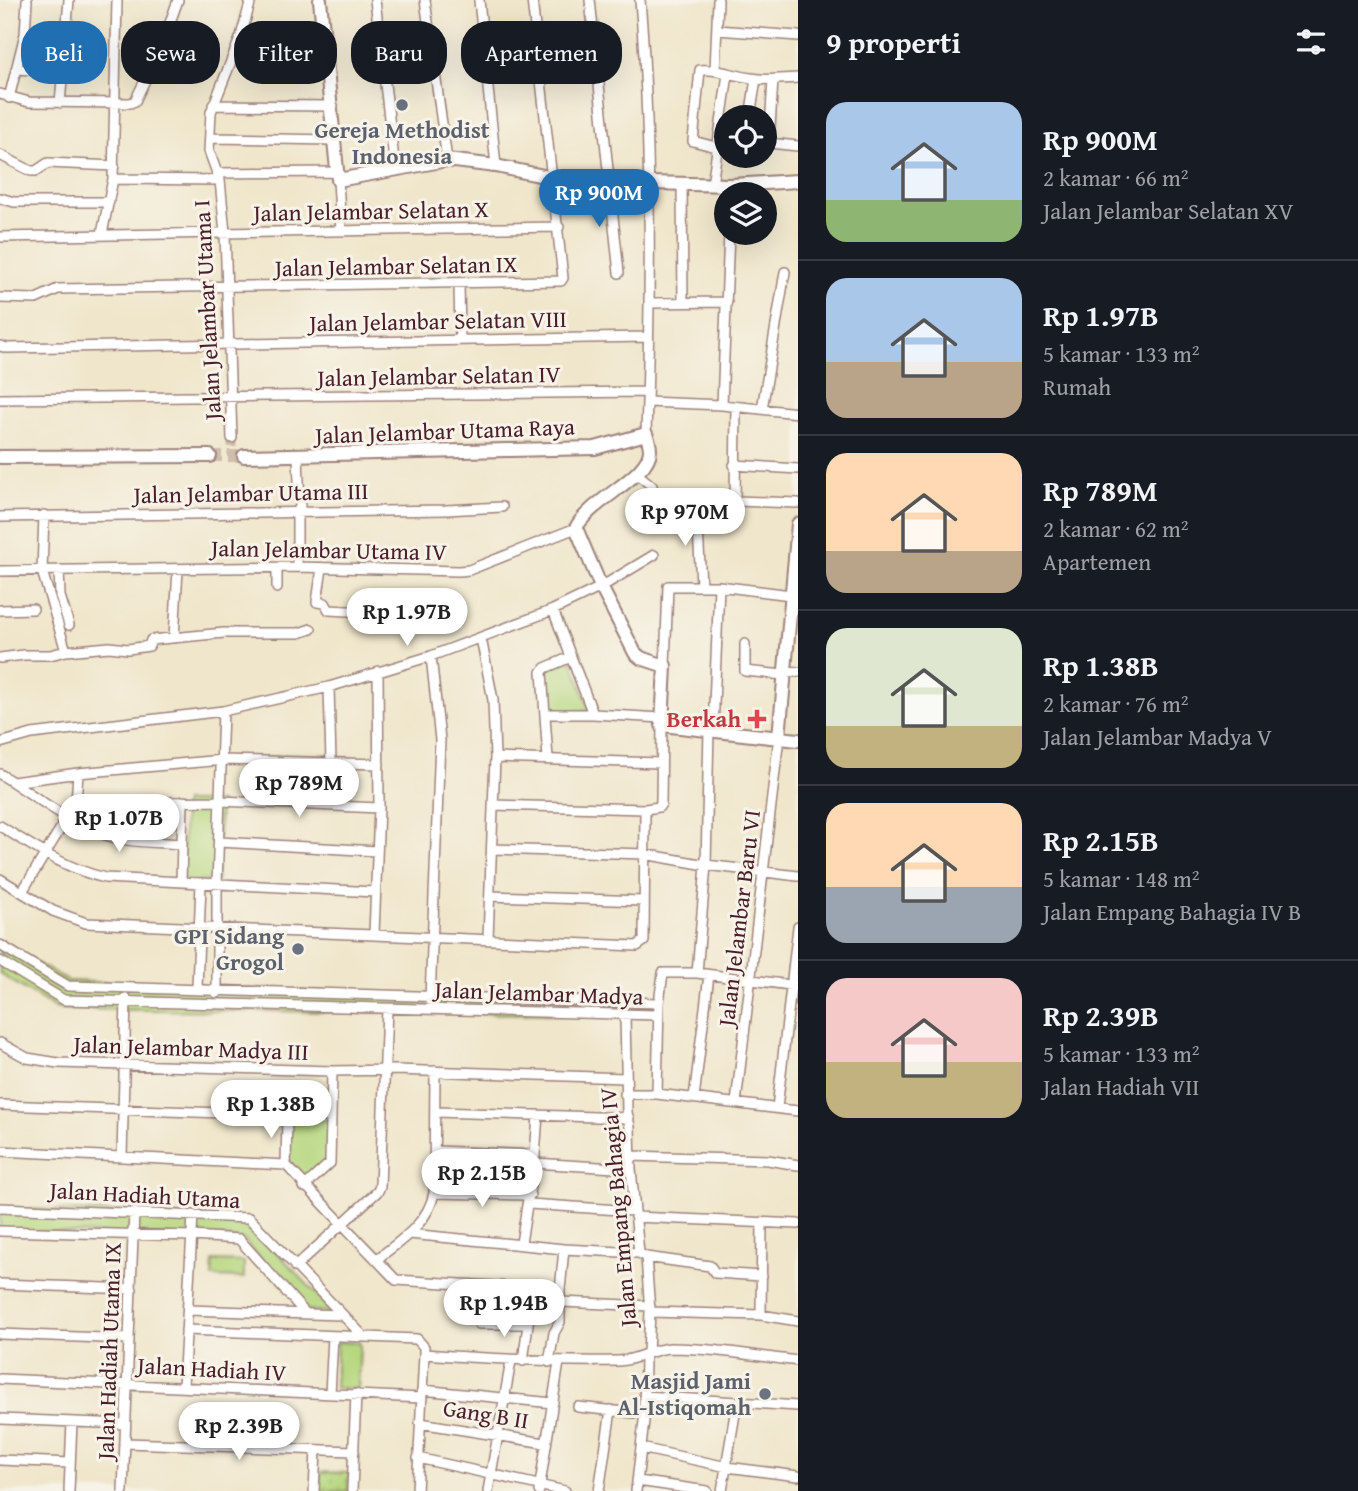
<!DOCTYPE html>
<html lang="id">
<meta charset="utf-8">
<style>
:root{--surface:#171b24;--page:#20242c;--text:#f1f3f6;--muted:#9ea1a6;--line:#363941;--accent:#1f6fb2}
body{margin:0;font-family:"Gentium Book Plus",serif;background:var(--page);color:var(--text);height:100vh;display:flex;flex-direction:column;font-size:26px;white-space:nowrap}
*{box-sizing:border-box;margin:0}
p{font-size:23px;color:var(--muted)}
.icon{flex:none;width:38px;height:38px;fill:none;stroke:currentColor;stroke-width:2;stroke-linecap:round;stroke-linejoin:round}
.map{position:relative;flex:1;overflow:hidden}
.details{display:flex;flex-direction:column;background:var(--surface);width:560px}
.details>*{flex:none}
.banner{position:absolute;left:21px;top:21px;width:665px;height:63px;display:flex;gap:14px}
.controls{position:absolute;left:714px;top:105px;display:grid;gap:14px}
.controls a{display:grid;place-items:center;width:63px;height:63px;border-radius:50%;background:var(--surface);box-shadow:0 7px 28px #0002;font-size:35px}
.price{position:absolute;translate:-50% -60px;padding:0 16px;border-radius:24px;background:#fff;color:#222;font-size:23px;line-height:46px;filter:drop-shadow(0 2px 4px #0008)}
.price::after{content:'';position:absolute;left:50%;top:42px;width:21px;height:16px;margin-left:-10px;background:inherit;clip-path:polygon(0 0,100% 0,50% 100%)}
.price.selected{background:var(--accent);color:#fff}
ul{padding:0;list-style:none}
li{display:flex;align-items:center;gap:21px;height:175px;padding:0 28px}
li+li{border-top:2px solid var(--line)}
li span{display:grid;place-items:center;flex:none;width:196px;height:140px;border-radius:21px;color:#555}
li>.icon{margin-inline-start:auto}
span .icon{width:84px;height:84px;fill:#fffc;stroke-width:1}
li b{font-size:30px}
h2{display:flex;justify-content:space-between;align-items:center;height:84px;padding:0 28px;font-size:30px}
.tag{padding:0 24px;border-radius:28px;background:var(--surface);box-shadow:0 7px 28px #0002;font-size:24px;line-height:63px}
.tag.selected{background:var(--accent);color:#fff}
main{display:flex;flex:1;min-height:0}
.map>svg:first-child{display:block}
.grass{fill:url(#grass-dots);stroke:#807b54;stroke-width:2}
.green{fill:#b6d77e;stroke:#807b54;stroke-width:2}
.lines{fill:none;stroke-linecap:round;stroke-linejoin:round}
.street-tunnel{stroke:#cfbeab;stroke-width:9;stroke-dasharray:9 4.5;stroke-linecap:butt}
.secondary-tunnel{stroke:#cfbeab;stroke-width:12;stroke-dasharray:12 6;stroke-linecap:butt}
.street-casing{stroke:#9d827b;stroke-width:12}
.secondary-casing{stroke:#9d827b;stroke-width:16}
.street{stroke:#fff;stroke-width:9}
.secondary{stroke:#fff;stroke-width:12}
.worship-dot{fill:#6b7280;stroke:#f7f3e8;stroke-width:2.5}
.health-dot{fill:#e0444e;stroke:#f7f3e8;stroke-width:2.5}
.labels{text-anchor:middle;stroke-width:6;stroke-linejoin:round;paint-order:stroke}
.worship-label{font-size:23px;font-weight:bold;fill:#5b616d;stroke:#f7f3e8;text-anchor:end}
.street-label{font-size:23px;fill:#4a1f2b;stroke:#f7f3e8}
.health-label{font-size:23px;font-weight:bold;fill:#be3a42;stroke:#f7f3e8;text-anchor:end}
</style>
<main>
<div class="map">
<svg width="798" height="1491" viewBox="0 0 798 1491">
<defs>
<pattern id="grass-dots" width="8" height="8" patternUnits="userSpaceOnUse" patternTransform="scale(1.75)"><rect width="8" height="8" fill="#b6d77e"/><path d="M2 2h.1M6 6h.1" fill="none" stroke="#9eb86d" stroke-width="1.8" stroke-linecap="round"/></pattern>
</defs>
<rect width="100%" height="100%" fill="#f7f3e8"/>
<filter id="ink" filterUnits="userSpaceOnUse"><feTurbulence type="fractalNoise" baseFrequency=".0143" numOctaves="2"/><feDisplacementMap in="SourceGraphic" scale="14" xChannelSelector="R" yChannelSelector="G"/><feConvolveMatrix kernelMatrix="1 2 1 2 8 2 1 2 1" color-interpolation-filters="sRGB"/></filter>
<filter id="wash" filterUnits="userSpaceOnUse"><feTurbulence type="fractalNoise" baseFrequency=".00686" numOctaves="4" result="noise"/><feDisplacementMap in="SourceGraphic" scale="28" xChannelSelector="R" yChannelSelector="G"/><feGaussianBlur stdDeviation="1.57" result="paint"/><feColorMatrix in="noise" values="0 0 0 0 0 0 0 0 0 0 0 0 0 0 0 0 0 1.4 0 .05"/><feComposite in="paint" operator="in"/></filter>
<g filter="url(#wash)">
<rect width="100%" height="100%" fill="#f0e6cb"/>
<path class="grass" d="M 321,1472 L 349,1473 L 348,1491 L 320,1491 Z"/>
<path class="green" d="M 572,660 L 590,711 L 549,712 L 543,670 Z
M 184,802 L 220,802 L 217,881 L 182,881 Z
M 0,942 L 68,981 L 656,1006 L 654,1015 L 57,1009 L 0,974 Z
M 290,1119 L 329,1120 L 330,1158 L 305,1181 L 289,1163 Z
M 0,1208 L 192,1216 L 190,1238 L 0,1230 Z
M 194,1216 L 246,1219 L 334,1313 L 307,1310 L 244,1240 L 194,1234 Z
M 213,1261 L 244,1262 L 244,1278 L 212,1277 Z
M 337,1342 L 360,1343 L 358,1389 L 335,1388 Z"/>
</g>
<g filter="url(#ink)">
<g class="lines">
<path class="street-tunnel" d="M 232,438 L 232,456"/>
<path class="secondary-tunnel" d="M 210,456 L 244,456"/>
<defs>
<path id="street" d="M 375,0 L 395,168
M 425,0 L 447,160
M 479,0 L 496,166
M 590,0 L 619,273
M 640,0 C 652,144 651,290 646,434
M 717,30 L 798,36
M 25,34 L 43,37 L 43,51 L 64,52
M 241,36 L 324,36
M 17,69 L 62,72
M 715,70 L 718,0
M 773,80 L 769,143 L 798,146
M 0,94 L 29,102 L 130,103 L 135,101 L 162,45 L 178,0
M 9,98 L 25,34 L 27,0
M 60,103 L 69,0
M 213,105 L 333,106
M 750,117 L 756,79
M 210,138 L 334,140
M 716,147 L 693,141 L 700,70 C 716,68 735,76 751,78 C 767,81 782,79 798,78
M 0,155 L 31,171 L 36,171 L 48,163 L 114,166
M 217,173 L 209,151 L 211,112 L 241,36 L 251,0
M 113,179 L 220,180
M 338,180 L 341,231
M 682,184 L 683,302
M 712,185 L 728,74
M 0,198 L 14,202 L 109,202
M 102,234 L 113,179 L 117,0
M 0,237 L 559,227
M 459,283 L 460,339
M 0,298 L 36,299 L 58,289 L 561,281 L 563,278 L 532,0
M 649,303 L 727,302
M 0,346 L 7,348 L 647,337
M 0,399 L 647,392
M 647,402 L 722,405 L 798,413
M 722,405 L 729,233
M 762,409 L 785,272
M 232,438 L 225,233 L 220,180 L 217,173 L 338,172
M 734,465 L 798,469
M 636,473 L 652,486 L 658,508 L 661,510 L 718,507 L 735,501 L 798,503
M 735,501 L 736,407
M 697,508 L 701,585
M 44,515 L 42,571 L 66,651
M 0,517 L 446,510 L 502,507
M 297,567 L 297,512 L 300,507 L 298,456
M 322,568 L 317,602 L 325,603 L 329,610 L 367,612 L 368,615
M 59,570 L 60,596 L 69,625
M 0,571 L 297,567 L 459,571 L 469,570 L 576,528
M 277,588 L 277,568
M 0,610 L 33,609
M 553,610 L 593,714
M 174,638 L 178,569
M 481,638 L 493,700 L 495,758 L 488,938
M 745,644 L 745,671 L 784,675
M 0,658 L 24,655 L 50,655 L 66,651 L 109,647 L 128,649 L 149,646 L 151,640 L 224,633 L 299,633 L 311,629
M 665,666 L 668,586 L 719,586 L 791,595
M 784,671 L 798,672
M 329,687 L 331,763
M 546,714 L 593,714 L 662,718
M 713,729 L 719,586
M 0,743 L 32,734 L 223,711 L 329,687 L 431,656 L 553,610 L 601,587 L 654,555
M 495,758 L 661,763
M 548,759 L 542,672 L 545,668 L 571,657
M 0,774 C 34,795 76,829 116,838 C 137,843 160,842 182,844
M 13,782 L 78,773 L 222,760 L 379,764
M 76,803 L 221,801 L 379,808
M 493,805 L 645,809
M 0,826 C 34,847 66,869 105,878 L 375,892
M 219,842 L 377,851
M 492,849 L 644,854 L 706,865 L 798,876
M 0,879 L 53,911 L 86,923 L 637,946 L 644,941 L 645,809 L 659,807 L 661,804 L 662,725
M 181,882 L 183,801
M 22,892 L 76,803 L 78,773
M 490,896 L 643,901
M 374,934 L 379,808 L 378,671
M 0,945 L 68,986 L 659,1003
M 0,961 L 64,1000 L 658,1015
M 697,973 L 706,865 L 709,729
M 197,988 L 201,883
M 217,993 L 217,884 L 223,711
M 430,1000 L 440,740 L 431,656
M 625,1015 L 627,1112 L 630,1127 L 631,1169 L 639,1253 L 646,1257 L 650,1312 L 648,1353
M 0,1043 L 27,1058 L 58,1063 L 332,1071 L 396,1070 L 625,1078
M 625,1094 L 657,1094 L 798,1111
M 657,1094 L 659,1003 L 663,973 L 697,973 L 798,986
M 694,1098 L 709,975
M 736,1103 L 779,737
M 0,1105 L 331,1117
M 777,1108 L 798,927
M 435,1112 L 629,1118
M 0,1151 L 286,1165 L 396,1280 L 560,1290
M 435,1151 L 535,1155
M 631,1156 L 768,1160 L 798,1165
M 122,1157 L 126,998
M 534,1163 L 631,1169
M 286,1165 L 287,1116
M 304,1187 L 330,1163 L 332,1071
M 434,1193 L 530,1195
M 529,1204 L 634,1211
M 0,1208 L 249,1218 L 364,1337
M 635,1217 L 798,1224
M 0,1231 L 192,1236 L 239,1239 L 306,1314
M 409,1234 L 564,1249 L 639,1253
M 521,1243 L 535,1155 L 538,1115
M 646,1257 L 710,1266 L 715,1273 L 762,1276
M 377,1259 C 400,1241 428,1224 434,1193 L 435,1071
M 295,1267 L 378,1191 L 380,1186 L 387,1009
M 0,1284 L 132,1289
M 561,1302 L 650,1306
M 188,1310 L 342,1315
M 650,1312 L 761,1315 L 798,1321
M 761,1315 L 762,1223
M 479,1324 L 528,1324
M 186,1330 L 417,1339 L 424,1347 L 424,1354 L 417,1491
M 0,1334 L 129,1339
M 424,1354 C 489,1359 553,1362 618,1361 C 636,1361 651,1349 670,1348 C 713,1348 756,1356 798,1361
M 523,1361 L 533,1288
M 549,1362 L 554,1333 L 560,1322 L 560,1290 L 564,1249
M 0,1379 L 422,1398
M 183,1386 L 193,1215
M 422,1390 L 553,1403
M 330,1394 L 333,1336
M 645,1396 L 798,1406
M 578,1407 L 634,1413
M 0,1419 L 125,1424
M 420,1423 L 545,1443
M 125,1443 L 354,1451
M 641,1448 L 727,1467 L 798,1476
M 418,1458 L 565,1491
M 0,1460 L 70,1463
M 638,1481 L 707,1491
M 69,1491 L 72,1422
M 123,1491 L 134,1212
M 314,1491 L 316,1450
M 352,1491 L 356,1394
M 488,1491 L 511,1361
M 539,1491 L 559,1362
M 599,1491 L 611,1410
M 636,1491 L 644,1421 L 645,1355
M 722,1491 L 737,1402"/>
<path id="secondary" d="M 320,0 L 338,180 L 447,160 L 496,166 L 553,178 L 608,182 L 731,185 L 798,181
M 244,456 L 595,448 L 646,434 C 648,439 650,445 650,450 C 650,476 589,501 576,528 L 601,587 L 635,653 L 641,658 L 665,666 L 662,725 L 798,740
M 0,457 L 210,456
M 779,737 L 798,524"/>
</defs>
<use href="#street" class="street-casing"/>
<use href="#secondary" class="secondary-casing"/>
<use href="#street" class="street"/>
<use href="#secondary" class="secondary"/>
</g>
</g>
<g class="worship-dot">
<circle cx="402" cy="105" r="7"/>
<circle cx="298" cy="949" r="7"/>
<circle cx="765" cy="1394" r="7"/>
</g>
<path class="health-dot" d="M753.5 708.5h7v7h7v7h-7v7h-7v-7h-7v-7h7z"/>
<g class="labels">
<g class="worship-label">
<text x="402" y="138" text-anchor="middle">Gereja Methodist<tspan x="402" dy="26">Indonesia</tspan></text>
<text x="284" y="944">GPI Sidang<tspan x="284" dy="26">Grogol</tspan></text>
<text x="751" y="1389">Masjid Jami<tspan x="751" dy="26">Al-Istiqomah</tspan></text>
</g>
<g class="street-label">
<text transform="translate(371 211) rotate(-1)" y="8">Jalan Jelambar Selatan X</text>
<text transform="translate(396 266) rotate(-1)" y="8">Jalan Jelambar Selatan IX</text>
<text transform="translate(207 310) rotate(-93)" y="8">Jalan Jelambar Utama I</text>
<text transform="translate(438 321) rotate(-1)" y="8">Jalan Jelambar Selatan VIII</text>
<text transform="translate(439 376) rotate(-1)" y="8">Jalan Jelambar Selatan IV</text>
<text transform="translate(445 431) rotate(-2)" y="8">Jalan Jelambar Utama Raya</text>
<text transform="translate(251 493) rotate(-1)" y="8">Jalan Jelambar Utama III</text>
<text transform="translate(329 550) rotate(1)" y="8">Jalan Jelambar Utama IV</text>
<text transform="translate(739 918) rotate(-83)" y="8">Jalan Jelambar Baru VI</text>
<text transform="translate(539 993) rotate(2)" y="8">Jalan Jelambar Madya</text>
<text transform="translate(191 1048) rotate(2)" y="8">Jalan Jelambar Madya III</text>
<text transform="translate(145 1195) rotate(3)" y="8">Jalan Hadiah Utama</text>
<text transform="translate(618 1207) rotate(-95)" y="8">Jalan Empang Bahagia IV</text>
<text transform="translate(109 1351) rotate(-88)" y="8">Jalan Hadiah Utama IX</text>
<text transform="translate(212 1369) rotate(3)" y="8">Jalan Hadiah IV</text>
<text transform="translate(486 1414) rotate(9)" y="8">Gang B II</text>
</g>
<g class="health-label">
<text x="741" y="727">Berkah</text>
</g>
</g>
</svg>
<div class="controls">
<a><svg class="icon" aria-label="locate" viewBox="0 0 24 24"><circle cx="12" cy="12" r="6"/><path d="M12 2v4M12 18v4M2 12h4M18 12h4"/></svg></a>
<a><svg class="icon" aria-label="layers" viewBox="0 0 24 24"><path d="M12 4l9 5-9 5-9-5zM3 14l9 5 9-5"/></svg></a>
</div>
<b class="price selected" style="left:599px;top:229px">Rp 900M</b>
<b class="price" style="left:685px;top:548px">Rp 970M</b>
<b class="price" style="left:407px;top:648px">Rp 1.97B</b>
<b class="price" style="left:299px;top:819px">Rp 789M</b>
<b class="price" style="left:119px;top:854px">Rp 1.07B</b>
<b class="price" style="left:271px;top:1140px">Rp 1.38B</b>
<b class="price" style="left:482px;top:1209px">Rp 2.15B</b>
<b class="price" style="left:504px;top:1339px">Rp 1.94B</b>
<b class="price" style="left:239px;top:1462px">Rp 2.39B</b>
<div class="banner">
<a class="tag selected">Beli</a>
<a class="tag">Sewa</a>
<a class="tag">Filter</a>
<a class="tag">Baru</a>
<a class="tag">Apartemen</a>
</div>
</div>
<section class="details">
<h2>9 properti<svg class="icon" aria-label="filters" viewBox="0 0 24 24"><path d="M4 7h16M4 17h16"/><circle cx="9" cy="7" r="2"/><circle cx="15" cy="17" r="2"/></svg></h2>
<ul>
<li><span style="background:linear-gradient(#a9c7e8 70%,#8fb573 0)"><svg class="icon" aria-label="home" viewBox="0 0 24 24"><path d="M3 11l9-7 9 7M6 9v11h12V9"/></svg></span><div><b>Rp 900M</b><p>2 kamar · 66 m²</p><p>Jalan Jelambar Selatan XV</p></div></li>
<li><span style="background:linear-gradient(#a9c7e8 60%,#b9a48a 0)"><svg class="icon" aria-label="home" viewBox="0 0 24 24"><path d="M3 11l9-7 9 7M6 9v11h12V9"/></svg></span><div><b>Rp 1.97B</b><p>5 kamar · 133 m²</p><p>Rumah</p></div></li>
<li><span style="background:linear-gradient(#ffd9b3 70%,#b9a48a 0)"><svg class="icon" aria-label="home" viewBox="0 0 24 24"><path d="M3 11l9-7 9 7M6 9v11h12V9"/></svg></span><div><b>Rp 789M</b><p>2 kamar · 62 m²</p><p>Apartemen</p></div></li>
<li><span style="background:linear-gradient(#dfe7d0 70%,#c2b280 0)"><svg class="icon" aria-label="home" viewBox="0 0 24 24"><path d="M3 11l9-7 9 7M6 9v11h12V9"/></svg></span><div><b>Rp 1.38B</b><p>2 kamar · 76 m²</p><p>Jalan Jelambar Madya V</p></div></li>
<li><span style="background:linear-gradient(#ffd9b3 60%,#9aa5b1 0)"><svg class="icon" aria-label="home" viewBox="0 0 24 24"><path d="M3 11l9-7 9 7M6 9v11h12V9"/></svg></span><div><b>Rp 2.15B</b><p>5 kamar · 148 m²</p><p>Jalan Empang Bahagia IV B</p></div></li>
<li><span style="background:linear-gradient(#f6c9c9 60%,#c2b280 0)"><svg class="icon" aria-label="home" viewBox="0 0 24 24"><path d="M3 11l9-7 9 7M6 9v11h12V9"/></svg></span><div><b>Rp 2.39B</b><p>5 kamar · 133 m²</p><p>Jalan Hadiah VII</p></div></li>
</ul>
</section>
</main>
